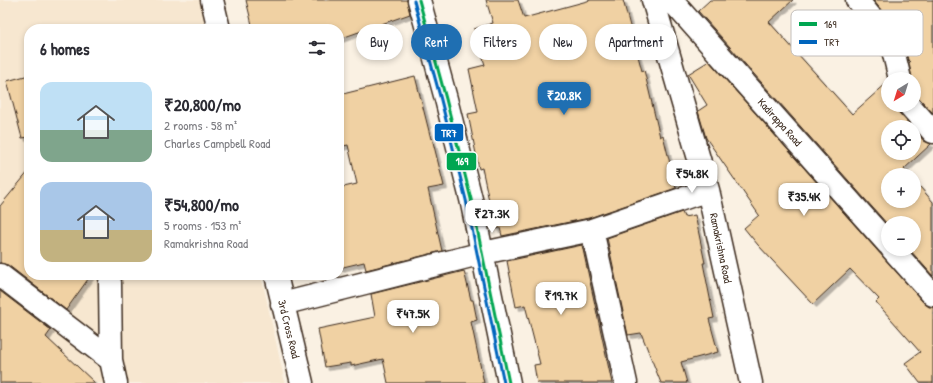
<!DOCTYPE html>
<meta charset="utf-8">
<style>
:root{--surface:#fff;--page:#f7f7f7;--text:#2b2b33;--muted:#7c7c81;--accent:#1f6fb2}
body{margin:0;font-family:"Patrick Hand",sans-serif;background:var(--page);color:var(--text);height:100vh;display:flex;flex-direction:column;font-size:15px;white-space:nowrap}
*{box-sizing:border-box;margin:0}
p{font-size:13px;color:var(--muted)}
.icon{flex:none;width:22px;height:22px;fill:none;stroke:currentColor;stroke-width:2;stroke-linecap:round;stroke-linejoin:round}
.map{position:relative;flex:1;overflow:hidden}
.details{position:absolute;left:24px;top:24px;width:320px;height:256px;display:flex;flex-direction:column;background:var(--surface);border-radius:16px;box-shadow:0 2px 6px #0003}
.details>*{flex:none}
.top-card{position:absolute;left:356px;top:24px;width:380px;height:36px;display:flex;gap:8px}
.needle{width:26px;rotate:218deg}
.fabs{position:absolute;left:881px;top:72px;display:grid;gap:8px}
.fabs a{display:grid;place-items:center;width:40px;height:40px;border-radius:50%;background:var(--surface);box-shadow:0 2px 6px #0003;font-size:20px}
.price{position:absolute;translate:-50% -34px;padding:0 9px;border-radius:8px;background:#fff;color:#222;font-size:13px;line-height:26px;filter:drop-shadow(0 1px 2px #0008)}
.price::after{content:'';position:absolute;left:50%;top:24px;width:12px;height:9px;margin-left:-6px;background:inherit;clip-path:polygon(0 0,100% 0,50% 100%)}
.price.on{background:var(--accent);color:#fff}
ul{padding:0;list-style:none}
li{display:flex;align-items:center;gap:12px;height:100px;padding:0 16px}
li span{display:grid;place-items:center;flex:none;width:112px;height:80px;border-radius:12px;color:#555}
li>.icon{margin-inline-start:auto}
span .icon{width:48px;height:48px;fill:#fffc;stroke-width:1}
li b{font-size:17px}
h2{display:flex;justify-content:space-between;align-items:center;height:48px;padding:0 16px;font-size:17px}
.tag{padding:0 14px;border-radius:18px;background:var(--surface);box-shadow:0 2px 6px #0003;font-size:14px;line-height:36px}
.tag.on{background:var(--accent);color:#fff}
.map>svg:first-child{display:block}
.built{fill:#f7e7d0}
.building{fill:#f0d1a3;stroke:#3b2a1e;filter:url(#shadow)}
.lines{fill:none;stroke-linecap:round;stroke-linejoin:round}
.minor-casing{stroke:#3b2a1e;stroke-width:25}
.minor{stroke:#fff;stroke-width:22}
.bus-1-casing{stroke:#fff;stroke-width:6}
.bus-2-casing{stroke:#fff;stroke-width:6}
.bus-1{stroke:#00a651;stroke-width:3}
.bus-2{stroke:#0065bd;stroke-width:3}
.labels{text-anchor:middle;stroke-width:4;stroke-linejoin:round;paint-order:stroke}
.street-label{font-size:11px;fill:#3b2a1e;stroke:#fff}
.key{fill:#fff;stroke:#c4bfbc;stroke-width:1}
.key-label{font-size:11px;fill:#3b2a1e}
.line-badge{stroke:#fff;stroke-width:1.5}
.badge-label{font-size:11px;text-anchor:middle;font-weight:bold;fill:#fff}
</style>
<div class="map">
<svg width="933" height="383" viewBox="0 0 933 383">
<defs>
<filter id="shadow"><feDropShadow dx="3.5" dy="3.5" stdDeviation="0" flood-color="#0004"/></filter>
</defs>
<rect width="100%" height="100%" fill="#faf1e3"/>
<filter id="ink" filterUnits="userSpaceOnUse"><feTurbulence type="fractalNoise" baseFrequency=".025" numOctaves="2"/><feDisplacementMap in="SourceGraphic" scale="8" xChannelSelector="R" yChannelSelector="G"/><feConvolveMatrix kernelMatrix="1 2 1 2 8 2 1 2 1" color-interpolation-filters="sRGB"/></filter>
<g filter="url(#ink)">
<path class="built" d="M 0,0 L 201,0 L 208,29 L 29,29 L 29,275 L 261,275 L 285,383 L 0,383 Z"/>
<path class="building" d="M 246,0 L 407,0 L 410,14 L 339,39 L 339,29 L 253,29 Z
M 486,0 L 518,0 L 524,18 L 591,0 L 623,0 L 642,71 L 644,70 L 660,137 L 663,135 L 676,188 L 589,218 L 502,236 L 500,228 L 495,229 L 482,168 L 479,169 L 468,114 L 478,112 L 469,69 L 485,65 L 474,29 L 493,23 Z
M 710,0 L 793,0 L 769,22 L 852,114 L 888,82 L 888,105 L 897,105 L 899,113 L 912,127 L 888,127 L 888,153 L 914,153 L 914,129 L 924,141 L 931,144 L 904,169 L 909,175 L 888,175 L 888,201 L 914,201 L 914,180 L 933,202 L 933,276 L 909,249 L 914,249 L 914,223 L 888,223 L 888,225 L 698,11 Z
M 873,0 L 933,0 L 933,113 L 918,97 L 914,94 L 914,79 L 912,79 L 909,63 L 910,62 L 908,60 L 901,34 Z
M 709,61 L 924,303 L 929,307 L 933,307 L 933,383 L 920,383 L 905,363 L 920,352 L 876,302 L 879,299 L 850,269 L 813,304 L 758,245 L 744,228 L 759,215 L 706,138 L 698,111 L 707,105 L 688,74 Z
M 29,75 L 29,137 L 22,138 L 7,81 Z
M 415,76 L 431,139 L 432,138 L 444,186 L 428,189 L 442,251 L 366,270 L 364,262 L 339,268 L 339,188 L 357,184 L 348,145 L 339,147 L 339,95 Z
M 29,171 L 29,275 L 91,275 L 66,310 L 8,265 L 0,263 L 0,206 Z
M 682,212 L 684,217 L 695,215 L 705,263 L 703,263 L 714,318 L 709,319 L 718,352 L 681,362 L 687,383 L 661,383 L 641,333 L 628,335 L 607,238 Z
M 582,245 L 612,383 L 537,383 L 534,365 L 540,364 L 525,305 L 516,307 L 507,261 Z
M 464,271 L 471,300 L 473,300 L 477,320 L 471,322 L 484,383 L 388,383 L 383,359 L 351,366 L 351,363 L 325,367 L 318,329 L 375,317 L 371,294 Z
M 0,291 L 51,330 L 46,337 L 95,383 L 0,383 Z"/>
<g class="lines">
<defs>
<path id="minor" d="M 212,0 L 219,29
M 419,0 L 446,99 L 471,199 L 509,383
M 653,0 L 708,190 L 751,383
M 671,0 L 888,244
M 857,0 L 891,42 L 900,79
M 909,105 L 933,132
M 592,230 L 626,383
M 892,249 L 933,295
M 0,275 L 111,360
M 276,275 L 302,383
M 110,283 L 111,360 L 116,383
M 282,304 L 483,253 L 592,230 L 708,190"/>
</defs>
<use href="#minor" class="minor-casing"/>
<use href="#minor" class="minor"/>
<defs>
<path id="bus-1" d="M 419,0 L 446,99 L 471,199 L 509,383"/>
<path id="bus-2" d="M 414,1 L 441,100 L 466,200 L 504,383"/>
</defs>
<use href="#bus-1" class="bus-1-casing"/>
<use href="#bus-2" class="bus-2-casing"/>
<use href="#bus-1" class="bus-1"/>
<use href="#bus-2" class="bus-2"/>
</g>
</g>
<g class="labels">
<g class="street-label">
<text transform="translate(780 122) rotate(48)" y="4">Kadirappa Road</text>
<text transform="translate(721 248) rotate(78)" y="4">Ramakrishna Road</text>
<text transform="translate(289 329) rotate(76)" y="4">3rd Cross Road</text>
</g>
</g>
<rect x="791" y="10" width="132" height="46" rx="6" class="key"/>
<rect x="799" y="22" width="18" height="4" fill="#00a651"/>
<rect x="799" y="40" width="18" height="4" fill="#0065bd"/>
<g class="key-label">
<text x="824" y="28">169</text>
<text x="824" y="46">TR7</text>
</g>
<g class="line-badge">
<rect x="434" y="123" width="30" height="19" rx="4" fill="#0065bd"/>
<rect x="446" y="152" width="31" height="19" rx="4" fill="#00a651"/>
</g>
<g class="badge-label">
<text x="449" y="137">TR7</text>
<text x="462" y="165">169</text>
</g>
</svg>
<div class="fabs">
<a><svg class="needle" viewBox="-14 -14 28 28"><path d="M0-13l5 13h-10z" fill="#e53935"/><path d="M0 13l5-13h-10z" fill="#7c7c81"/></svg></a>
<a><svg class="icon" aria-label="locate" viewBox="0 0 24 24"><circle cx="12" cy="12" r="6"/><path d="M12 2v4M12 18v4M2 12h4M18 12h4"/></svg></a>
<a>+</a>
<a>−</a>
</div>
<b class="price on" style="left:564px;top:116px">₹20.8K</b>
<b class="price" style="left:692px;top:194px">₹54.8K</b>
<b class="price" style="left:804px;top:217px">₹35.4K</b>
<b class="price" style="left:492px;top:234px">₹27.3K</b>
<b class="price" style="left:561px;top:316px">₹19.7K</b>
<b class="price" style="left:413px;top:334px">₹47.5K</b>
<div class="top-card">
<a class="tag">Buy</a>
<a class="tag on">Rent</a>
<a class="tag">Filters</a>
<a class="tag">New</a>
<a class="tag">Apartment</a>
</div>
<section class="details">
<h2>6 homes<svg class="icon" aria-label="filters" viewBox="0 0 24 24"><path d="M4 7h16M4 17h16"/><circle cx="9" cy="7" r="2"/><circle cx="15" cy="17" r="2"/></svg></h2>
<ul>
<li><span style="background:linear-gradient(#bfe0f5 60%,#7fa58c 0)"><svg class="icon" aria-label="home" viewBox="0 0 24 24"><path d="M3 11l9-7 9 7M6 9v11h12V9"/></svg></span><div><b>₹20,800/mo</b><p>2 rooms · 58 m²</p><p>Charles Campbell Road</p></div></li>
<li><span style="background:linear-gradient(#a9c7e8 60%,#c2b280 0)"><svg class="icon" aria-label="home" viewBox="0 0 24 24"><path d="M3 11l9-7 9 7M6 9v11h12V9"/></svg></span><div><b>₹54,800/mo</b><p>5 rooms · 153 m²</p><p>Ramakrishna Road</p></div></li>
</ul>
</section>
</div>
